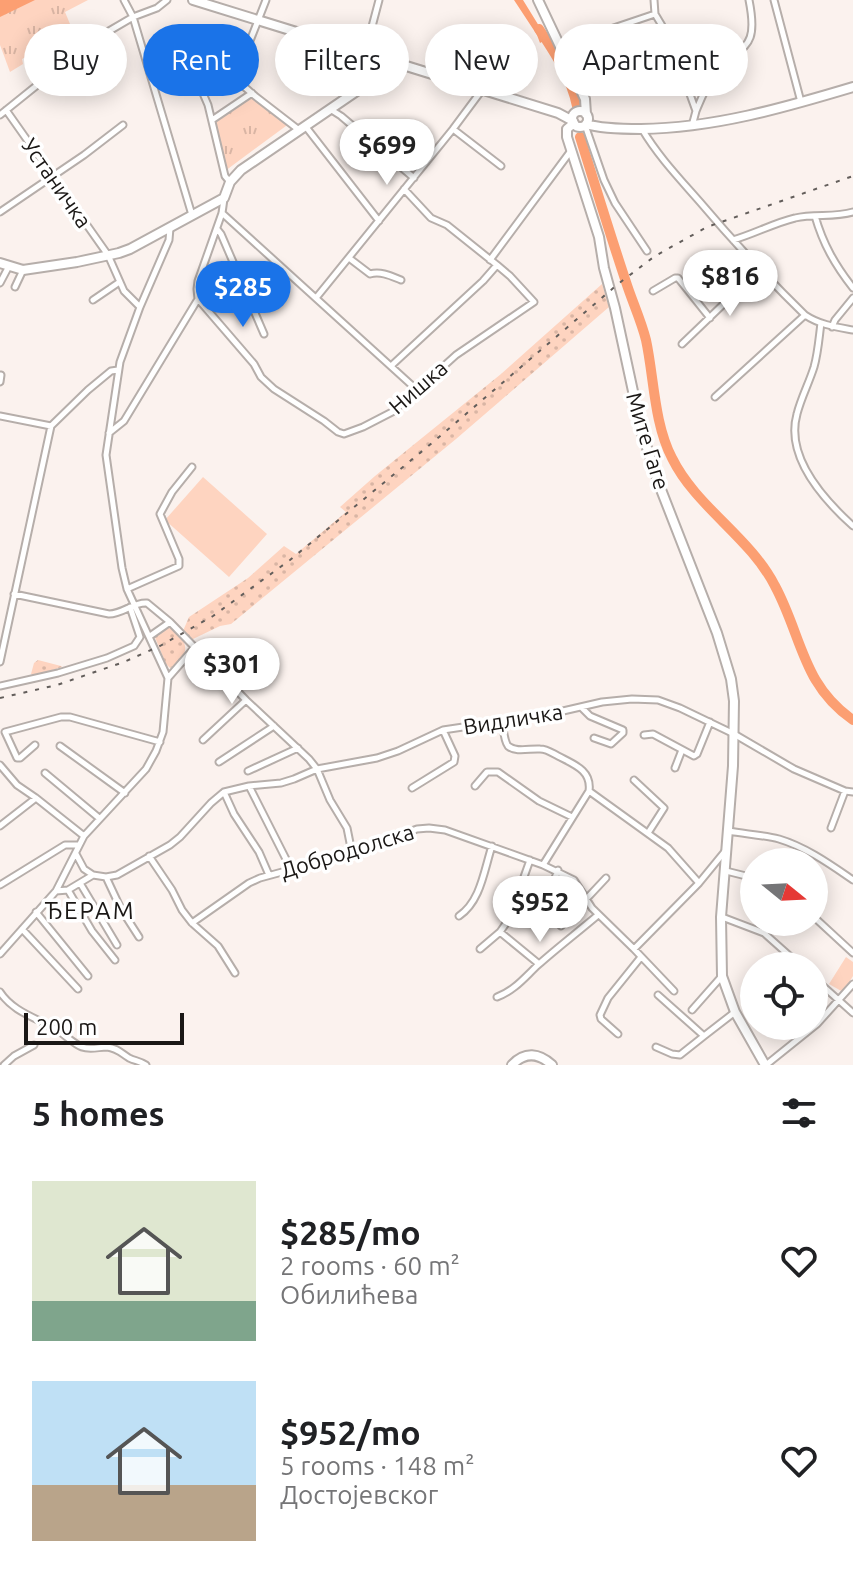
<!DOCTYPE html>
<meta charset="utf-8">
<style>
:root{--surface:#fff;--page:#f2f2f2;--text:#202124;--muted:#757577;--accent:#1a73e8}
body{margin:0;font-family:Ubuntu,sans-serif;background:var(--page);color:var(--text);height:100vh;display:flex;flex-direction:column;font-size:30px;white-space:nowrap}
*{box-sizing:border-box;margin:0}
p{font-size:26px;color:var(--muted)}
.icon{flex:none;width:44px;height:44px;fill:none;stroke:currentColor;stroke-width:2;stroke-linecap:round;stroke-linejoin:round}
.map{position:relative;height:1065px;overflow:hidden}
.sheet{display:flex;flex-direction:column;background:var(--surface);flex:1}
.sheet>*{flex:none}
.banner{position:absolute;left:24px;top:24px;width:806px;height:72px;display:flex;gap:16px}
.needle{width:52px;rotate:108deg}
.fabs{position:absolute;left:740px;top:848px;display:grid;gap:16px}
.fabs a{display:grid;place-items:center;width:88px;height:88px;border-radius:50%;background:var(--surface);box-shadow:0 4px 20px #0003;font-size:40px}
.scale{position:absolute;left:24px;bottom:20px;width:160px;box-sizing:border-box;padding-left:8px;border:4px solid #1a1715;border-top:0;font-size:22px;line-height:28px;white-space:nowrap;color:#1a1715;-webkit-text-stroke:6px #fff;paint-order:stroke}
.price{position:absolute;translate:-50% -68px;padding:0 18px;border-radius:28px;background:#fff;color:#222;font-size:26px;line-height:52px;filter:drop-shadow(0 2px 4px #0008)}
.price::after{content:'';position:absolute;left:50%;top:48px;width:24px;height:18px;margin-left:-12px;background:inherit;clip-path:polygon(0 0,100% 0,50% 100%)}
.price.active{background:var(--accent);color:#fff}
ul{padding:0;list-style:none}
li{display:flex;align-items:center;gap:24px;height:200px;padding:0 32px}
li span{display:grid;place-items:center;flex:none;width:224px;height:160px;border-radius:0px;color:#555}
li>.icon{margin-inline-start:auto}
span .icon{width:96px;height:96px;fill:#fffc;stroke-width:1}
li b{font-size:34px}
h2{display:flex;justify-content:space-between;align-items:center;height:96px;padding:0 32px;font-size:34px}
.tag{padding:0 28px;border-radius:36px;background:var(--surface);box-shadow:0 4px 20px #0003;font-size:28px;line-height:72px}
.tag.active{background:var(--accent);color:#fff}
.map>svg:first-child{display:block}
.grass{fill:url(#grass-dots)}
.park{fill:url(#park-tufts)}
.pitch{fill:#fed4c0}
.water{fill:#fc9f72}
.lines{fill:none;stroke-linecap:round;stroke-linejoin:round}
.river{stroke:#fc9f72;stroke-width:10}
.street-casing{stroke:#b6aeaa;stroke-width:9}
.secondary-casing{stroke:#b6aeaa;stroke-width:12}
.street{stroke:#fff;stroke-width:5}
.secondary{stroke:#fff;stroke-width:8}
.rail{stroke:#635e5b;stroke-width:2;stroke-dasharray:4 8;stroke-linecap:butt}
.labels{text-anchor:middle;stroke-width:7;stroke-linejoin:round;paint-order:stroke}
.street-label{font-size:22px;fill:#1a1715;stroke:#fff}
.neighbourhood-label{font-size:24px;letter-spacing:2px;fill:#1a1715;stroke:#fff}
</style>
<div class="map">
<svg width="853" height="1065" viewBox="0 0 853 1065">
<defs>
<pattern id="grass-dots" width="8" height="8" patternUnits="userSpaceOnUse" patternTransform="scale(2)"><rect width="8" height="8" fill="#fed4c0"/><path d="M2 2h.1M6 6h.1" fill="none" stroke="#d9b5a4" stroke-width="1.8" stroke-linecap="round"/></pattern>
<pattern id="park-tufts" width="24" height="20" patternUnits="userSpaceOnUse" patternTransform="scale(2)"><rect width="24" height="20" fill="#fed4c0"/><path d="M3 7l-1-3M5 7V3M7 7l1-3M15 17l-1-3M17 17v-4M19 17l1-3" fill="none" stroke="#d9b5a4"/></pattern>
</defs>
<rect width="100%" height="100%" fill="#fbf2ee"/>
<path class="grass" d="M 602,284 L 609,307 L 456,439 L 231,624 L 220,626 L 191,640 L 183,631 L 189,617 L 248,578 L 284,546 L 296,554 L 346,512 L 340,507 L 375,476 L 501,374 Z
M 168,625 C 188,640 193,653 170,668 L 166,664 L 154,635 Z
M 38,660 L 61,666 L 62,667 L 34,676 L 31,674 L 34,663 Z"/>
<path class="park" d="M 0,0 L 88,0 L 65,12 L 70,24 L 58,32 L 59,36 L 45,41 L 46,46 L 22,59 L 23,64 L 10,72 L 0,45 Z
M 447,39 L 457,41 L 472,78 L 438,67 Z
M 254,94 L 290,123 L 225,171 L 213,121 Z"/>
<path class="pitch" d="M 203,477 L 267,534 L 229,577 L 165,520 Z
M 846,957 L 853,962 L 853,976 L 843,992 L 829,984 Z"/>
<path class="water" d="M 0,0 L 35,0 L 0,17 Z
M 514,0 L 523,0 L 547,39 L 540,43 L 537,35 Z"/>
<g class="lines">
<path class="river" d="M 539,29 C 555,53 571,77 577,106
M 580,137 C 595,185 610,234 626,282 C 632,301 641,320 646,340 C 654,377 654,424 672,458 C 696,507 750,537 775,586 C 802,636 802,685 853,720"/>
<defs>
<path id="street" d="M 124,0 L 133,17 L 192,215
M 654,0 L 655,14 L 670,39 L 696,111 L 692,126
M 774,0 L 801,102
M 560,46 L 655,14
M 365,53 L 379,0
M 434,75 L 447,39 L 454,38 L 460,42 L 476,87
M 235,79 L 266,0
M 330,109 L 341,116 L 414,178
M 6,110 L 108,255 L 124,291 L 140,307
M 696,111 C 701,99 706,86 714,76 C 739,42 760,55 749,0
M 0,115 L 92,41 L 133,17 L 157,8 L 167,0
M 212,120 L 252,93
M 585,125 L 604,180 L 615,203 L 647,251
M 306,127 L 379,221
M 453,129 L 501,166
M 642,129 C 658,156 679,178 700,202 C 733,241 768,279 805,315 C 820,325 836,327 853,330
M 230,182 L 225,176 L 208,105 L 183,47 L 185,43 L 191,43 L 202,50 L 255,96 L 299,130
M 0,212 L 84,155 L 123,125
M 222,213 L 417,390
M 815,216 C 823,244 835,265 853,288
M 217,229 L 221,234 L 264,334
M 733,240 C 754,234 774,223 795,218 C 814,213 834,218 853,212
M 349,258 L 370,274 C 381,271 391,276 401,280
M 490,260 L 570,152
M 0,283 L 9,266
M 15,287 L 23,270
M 653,291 L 675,278 L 678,278 L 710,318
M 316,298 L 453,129 L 482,90
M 198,299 L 254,364 L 261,377 L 274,389 L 324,421 L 338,432 L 344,434 L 363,427 L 394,411 L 456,355 L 534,302 L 510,276 L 497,265 L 447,225 L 431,218 L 404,189
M 93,300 L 118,283
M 821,323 C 819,338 818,353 814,367 C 809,383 801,398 797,414 C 785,457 823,499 853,526
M 832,327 L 835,320 L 853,298
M 682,344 L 759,270
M 391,366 L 483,281 L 497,265
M 0,382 L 1,375
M 715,397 L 805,315
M 0,416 L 51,426
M 109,433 L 124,421 L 198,299 L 197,289 L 198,281 L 222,213 L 224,199
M 127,589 L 179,566 L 179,559 L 160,514 L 172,492 L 192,467
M 14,594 L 109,614 C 123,614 133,602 147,603 L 170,622 L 150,636
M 170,622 L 246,700 L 309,759 L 317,769 L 330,800 L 347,828 L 352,853
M 0,662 L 51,426 L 88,390 L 111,371 L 118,370
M 168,678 L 127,589 L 122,568 L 106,455 L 120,362 L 140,307 L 169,240 L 170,228
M 0,686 L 58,673 L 107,658 L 134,646 L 140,637 L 130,607
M 582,708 L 590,716 L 623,730 L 623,733 L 611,744 L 594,738
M 502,721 C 503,727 504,741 508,746 C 516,753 531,748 540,749 C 547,749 552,753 558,756 C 573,764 592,770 589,791 L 668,848 L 699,883
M 644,735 L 653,734 L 694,756 L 697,754 L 710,722
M 203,740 L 246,700
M 35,745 L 20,758 L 17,758 L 5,732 L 61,717 L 70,717 L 160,742
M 60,746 L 125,793
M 219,762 L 274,726
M 0,765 L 17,785 L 36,798 L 84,836
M 675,768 L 682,750
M 248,771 L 298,748
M 45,773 L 99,818
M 634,780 L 664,808 L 648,833
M 249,786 L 291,869
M 475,786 L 487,772 L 498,772 L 539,801 L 572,817
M 412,788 L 454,762 L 455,756 L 443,730
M 224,792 L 234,814 L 259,852 L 269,875
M 0,826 L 36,798
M 831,828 L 845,791
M 728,831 C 745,834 763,835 779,839 C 806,847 831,865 853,880
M 76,854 L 84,869 L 93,875 L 106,877 L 117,875 L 170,845 L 180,837 L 211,803 L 224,792 L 249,786 L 281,783 L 294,779 L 317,769 L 377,758 L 398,751 L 443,730 L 550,714 L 602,702 L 632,699 L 658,700 L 680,708 L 734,734 L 794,769 L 845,791 L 853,792
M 149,856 L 172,890 L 182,910 L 192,923 L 218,946 L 235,973
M 543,865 L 589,791
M 726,871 L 754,878
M 106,877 L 121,909 L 139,937
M 80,883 L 117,945
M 0,885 L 65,845 L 78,845
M 68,890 L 92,931 L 115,960
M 56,891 L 68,890 L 93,875
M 543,910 L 558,870
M 36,912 L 88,976
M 459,916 C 481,901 484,870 492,846
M 722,917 L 764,933 L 801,966
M 814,917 L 853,953
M 192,923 L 249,883 L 260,878 L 352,853 L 417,829 L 429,828 L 445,830 L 543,865 L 574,880 L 592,908 L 634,949 L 674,991
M 561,926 L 606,878
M 22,929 L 78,989
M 500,932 L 539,964
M 480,949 L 500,932 L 509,919 L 530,860
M 634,949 L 699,883 L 726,850
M 0,954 L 56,891 L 84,836 L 146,769 L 156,751 L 163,732 L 168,678 L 195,647
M 814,978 L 853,1013
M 0,992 C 13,1012 37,1018 57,1030 C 65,1035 74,1044 82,1047 C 90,1050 99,1047 107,1047 C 117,1048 121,1053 129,1058 C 135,1061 140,1061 146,1065
M 658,995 L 704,1036 L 735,1012
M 497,997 C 515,990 524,978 538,965 C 557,948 578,932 598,915
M 692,1010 L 722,976
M 618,1034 L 601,1019 L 600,1015 L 608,998 L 641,957
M 656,1047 L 672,1054 L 680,1055 L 704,1036
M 4,1065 L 14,1056 L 34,1045
M 766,1065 L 817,1024 L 853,984"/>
<path id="secondary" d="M 193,0 L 558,113 L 573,121
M 538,0 L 585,99 L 586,114
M572 119a8 8 0 1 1 16 0a8 8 0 1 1-16 0Z
M 574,123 L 567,129 L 567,137 L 599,237 L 604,268 L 615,308 L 642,433 L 660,487 L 717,633 L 731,679 L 734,701 L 733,766 L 721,917 L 722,976 L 735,1012 L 765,1065
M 586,124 C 602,129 625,129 641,129 C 714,128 783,108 853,87
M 0,263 L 23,270 L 77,262 L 119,253 L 130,249 L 224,198 L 230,182 L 241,170 L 389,69 L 393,63
M 512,1065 C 525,1051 539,1053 552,1065"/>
</defs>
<use href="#street" class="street-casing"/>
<use href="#secondary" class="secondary-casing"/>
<use href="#street" class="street"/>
<use href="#secondary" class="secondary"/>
<path class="rail" d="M 0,698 L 57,685 L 124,662 L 160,646 L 213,616 L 290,560 L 432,443 L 618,284 L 655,256 L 707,227 L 853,176"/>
</g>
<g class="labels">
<g class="street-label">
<text transform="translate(57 183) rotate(55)" y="8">Устаничка</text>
<text transform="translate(418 387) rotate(-41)" y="8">Нишка</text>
<text transform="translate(648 441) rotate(73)" y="8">Мите Гаге</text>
<text transform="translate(513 719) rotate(-9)" y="8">Видличка</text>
<text transform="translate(347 851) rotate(-17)" y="8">Добродолска</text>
</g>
<g class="neighbourhood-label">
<text x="90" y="919">ЂЕРАМ</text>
</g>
</g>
</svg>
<div class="fabs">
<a><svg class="needle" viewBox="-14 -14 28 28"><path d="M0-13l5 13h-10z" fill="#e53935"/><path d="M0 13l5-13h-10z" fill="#757577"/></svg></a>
<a><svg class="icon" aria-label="locate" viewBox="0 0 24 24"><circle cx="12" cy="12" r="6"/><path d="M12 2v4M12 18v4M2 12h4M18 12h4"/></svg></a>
</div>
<div class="scale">200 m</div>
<b class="price" style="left:387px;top:187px">$699</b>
<b class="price" style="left:730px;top:318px">$816</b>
<b class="price active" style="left:243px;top:329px">$285</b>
<b class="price" style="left:232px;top:706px">$301</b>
<b class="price" style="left:540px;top:944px">$952</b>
<div class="banner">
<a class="tag">Buy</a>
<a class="tag active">Rent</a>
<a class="tag">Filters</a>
<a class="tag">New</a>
<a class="tag">Apartment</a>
</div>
</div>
<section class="sheet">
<h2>5 homes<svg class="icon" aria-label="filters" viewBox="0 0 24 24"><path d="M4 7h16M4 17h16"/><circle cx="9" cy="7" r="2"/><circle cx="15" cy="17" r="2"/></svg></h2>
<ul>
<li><span style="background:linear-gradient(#dfe7d0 75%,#7fa58c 0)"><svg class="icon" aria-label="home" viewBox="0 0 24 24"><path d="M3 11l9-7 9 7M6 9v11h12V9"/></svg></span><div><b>$285/mo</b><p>2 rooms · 60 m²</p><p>Обилићева</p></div><svg class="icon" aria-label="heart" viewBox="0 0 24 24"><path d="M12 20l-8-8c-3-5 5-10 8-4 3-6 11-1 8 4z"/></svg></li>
<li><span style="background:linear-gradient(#bfe0f5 65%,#b9a48a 0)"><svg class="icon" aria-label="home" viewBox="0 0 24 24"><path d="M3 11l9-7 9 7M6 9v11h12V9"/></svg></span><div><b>$952/mo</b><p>5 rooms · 148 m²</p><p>Достојевског</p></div><svg class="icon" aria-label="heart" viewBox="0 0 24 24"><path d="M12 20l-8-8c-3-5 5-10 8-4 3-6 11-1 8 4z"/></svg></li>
</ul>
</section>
